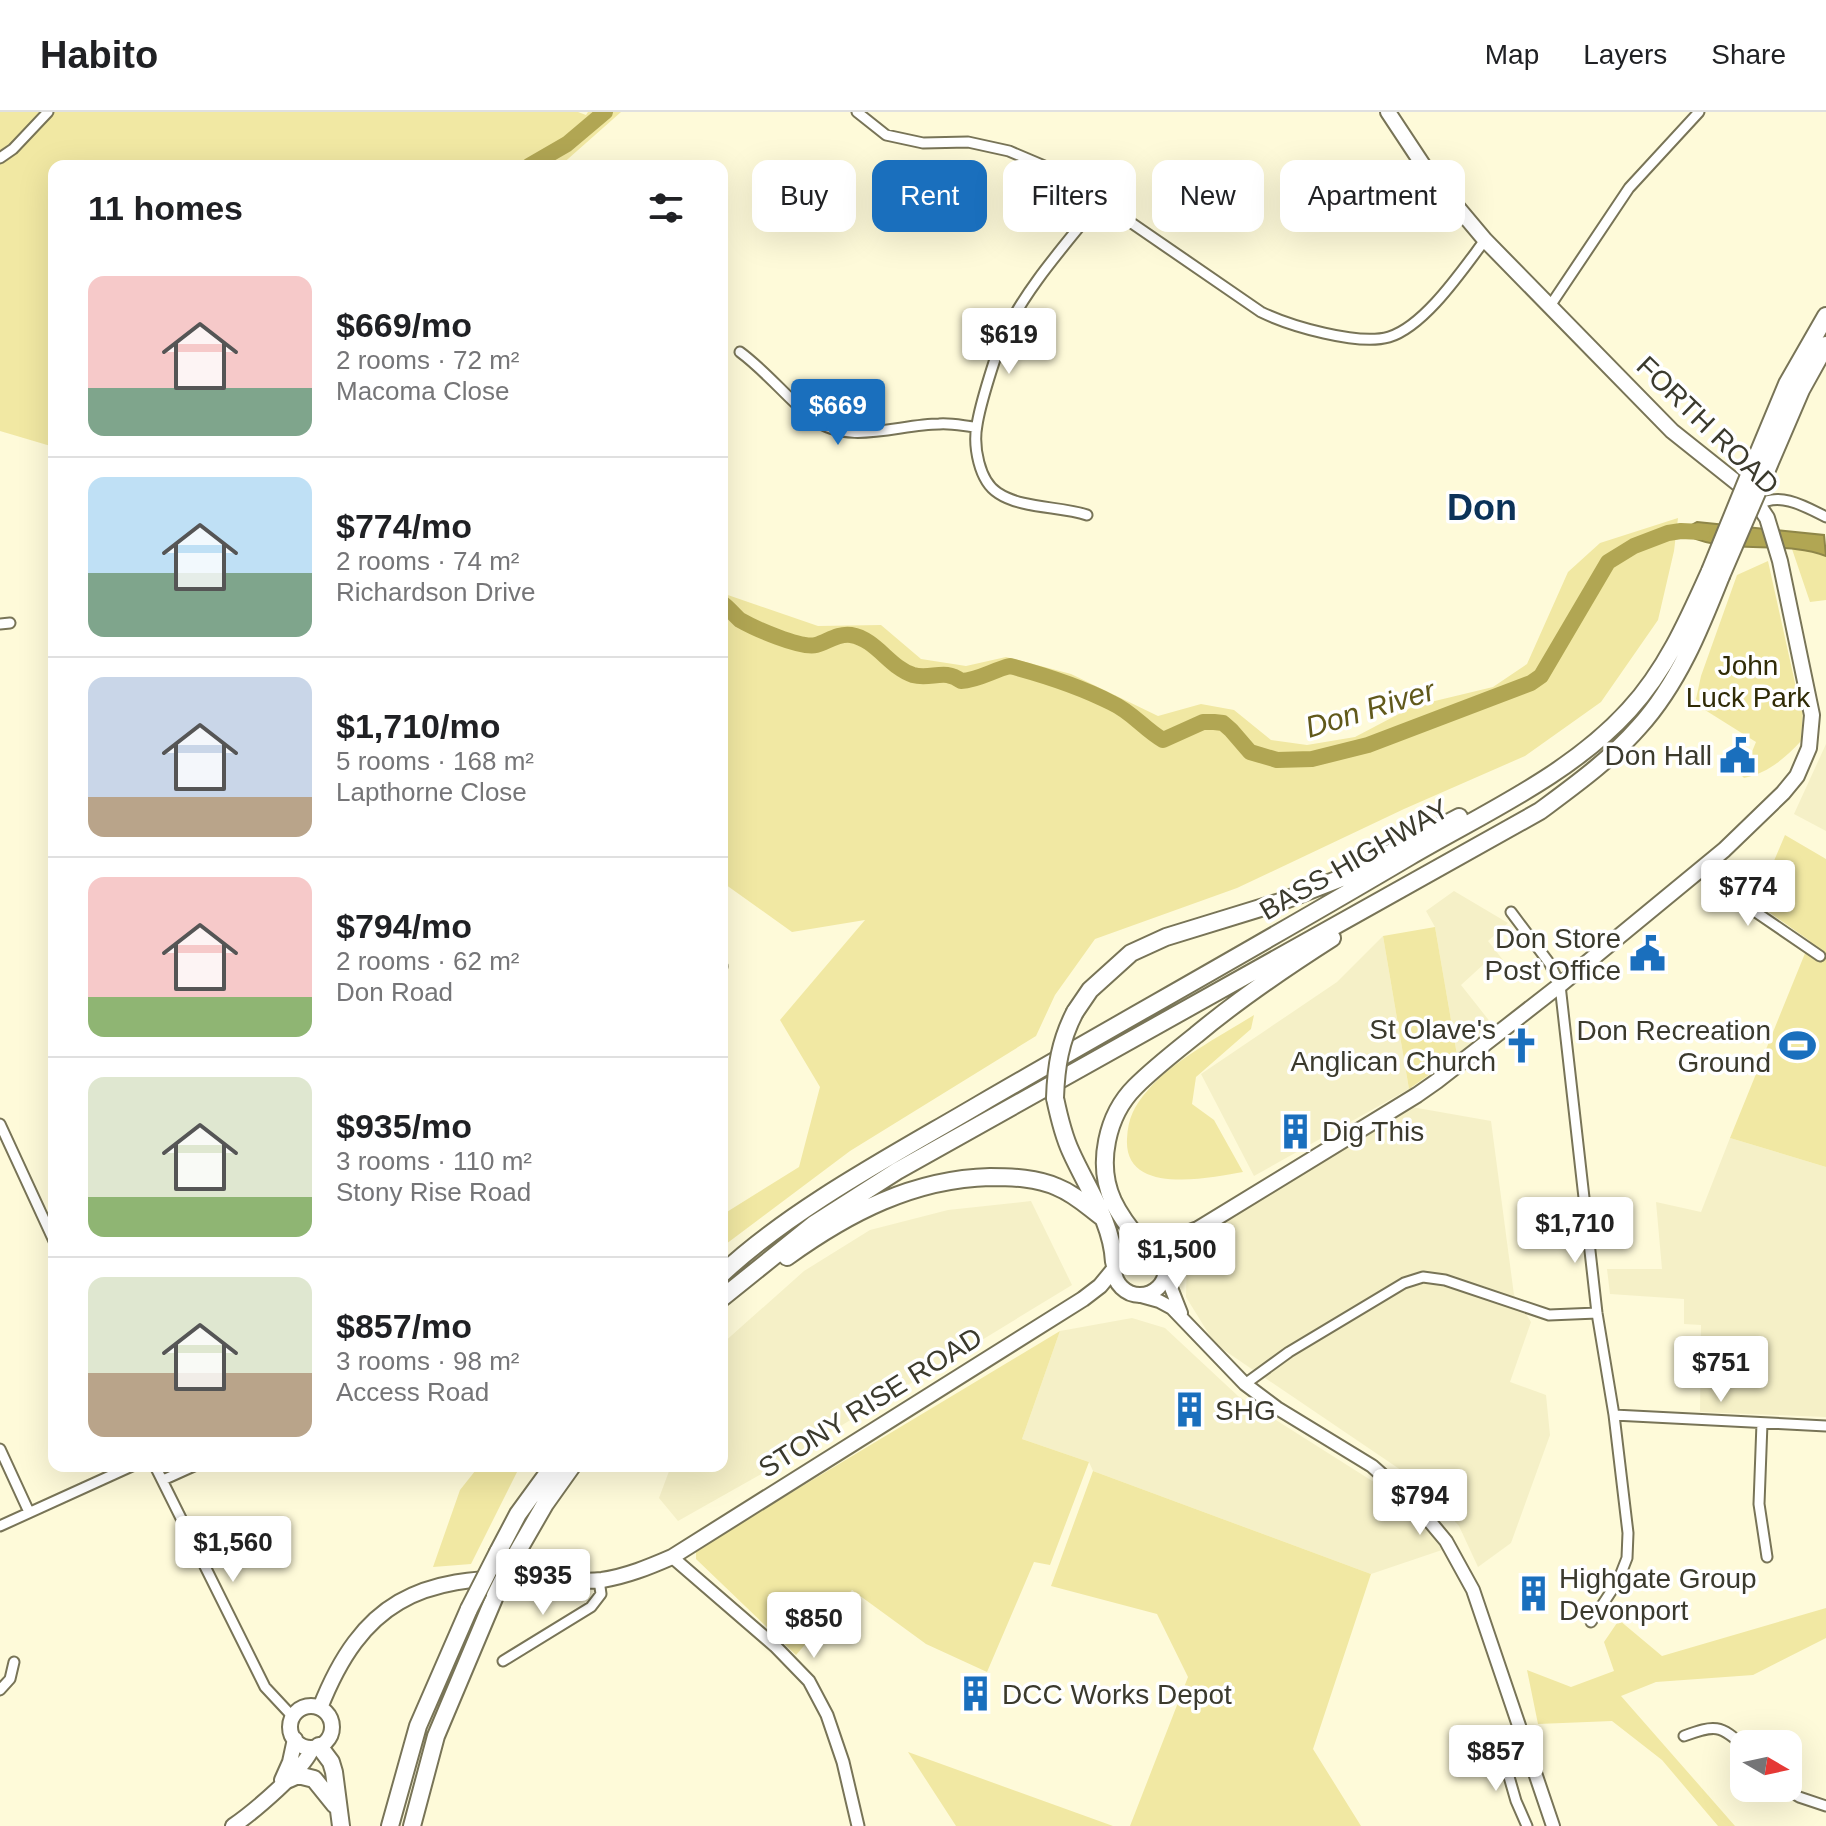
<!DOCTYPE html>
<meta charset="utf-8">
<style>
:root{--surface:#fff;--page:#f2f2f2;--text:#202124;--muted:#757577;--line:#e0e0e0;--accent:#1a6fbd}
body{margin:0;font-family:Arial,sans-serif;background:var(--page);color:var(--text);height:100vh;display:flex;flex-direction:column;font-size:30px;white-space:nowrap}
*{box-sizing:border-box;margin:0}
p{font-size:26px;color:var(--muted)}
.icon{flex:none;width:44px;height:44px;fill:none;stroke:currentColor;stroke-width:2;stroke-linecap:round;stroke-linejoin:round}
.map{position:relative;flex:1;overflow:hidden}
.panel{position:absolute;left:48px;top:48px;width:680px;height:1312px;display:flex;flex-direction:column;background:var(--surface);border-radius:16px;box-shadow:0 8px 32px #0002}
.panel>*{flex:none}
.guide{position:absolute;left:752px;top:48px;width:760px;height:72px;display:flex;gap:16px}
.needle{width:52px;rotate:99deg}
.buttons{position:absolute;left:1730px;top:1618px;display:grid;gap:16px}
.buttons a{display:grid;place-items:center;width:72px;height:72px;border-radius:16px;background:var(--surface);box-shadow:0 8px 32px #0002;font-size:40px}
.price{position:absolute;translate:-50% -68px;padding:0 18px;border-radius:8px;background:#fff;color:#222;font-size:26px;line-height:52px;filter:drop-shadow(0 2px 4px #0008)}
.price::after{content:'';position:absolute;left:50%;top:48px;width:24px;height:18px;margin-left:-12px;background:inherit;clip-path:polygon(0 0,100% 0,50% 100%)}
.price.current{background:var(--accent);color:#fff}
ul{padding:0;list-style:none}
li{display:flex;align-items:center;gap:24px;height:200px;padding:0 40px}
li+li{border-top:2px solid var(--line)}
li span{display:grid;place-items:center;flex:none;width:224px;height:160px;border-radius:16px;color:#555}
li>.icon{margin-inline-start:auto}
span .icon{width:96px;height:96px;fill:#fffc;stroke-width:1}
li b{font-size:34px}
h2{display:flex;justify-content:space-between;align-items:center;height:96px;padding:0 40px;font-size:34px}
.chip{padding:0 28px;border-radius:16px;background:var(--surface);box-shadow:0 8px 32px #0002;font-size:28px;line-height:72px}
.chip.current{background:var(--accent);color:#fff}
header{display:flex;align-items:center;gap:48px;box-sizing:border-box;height:112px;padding:0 40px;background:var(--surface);border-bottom:2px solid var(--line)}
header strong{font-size:38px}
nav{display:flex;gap:44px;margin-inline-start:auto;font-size:28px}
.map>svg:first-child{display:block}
.built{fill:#f5f0c7}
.green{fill:#f1e8a3}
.water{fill:#b1a653;stroke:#8e8648;stroke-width:2}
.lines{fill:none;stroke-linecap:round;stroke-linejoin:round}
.river{stroke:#b1a653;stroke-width:16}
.minor-casing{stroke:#787457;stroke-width:13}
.tertiary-casing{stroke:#787457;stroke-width:15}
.secondary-casing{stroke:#787457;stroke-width:16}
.primary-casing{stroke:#787457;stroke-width:18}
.motorway-casing{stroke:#787457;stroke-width:20}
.minor{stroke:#fff;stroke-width:9}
.tertiary{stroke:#fff;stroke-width:11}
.secondary{stroke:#fff;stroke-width:12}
.primary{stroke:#fff;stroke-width:14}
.motorway{stroke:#fff;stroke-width:16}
.motorway-bridge-casing{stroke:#787457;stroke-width:20;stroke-linecap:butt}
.motorway-bridge{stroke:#fff;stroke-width:16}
.labels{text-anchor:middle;stroke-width:7;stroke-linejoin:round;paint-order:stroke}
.street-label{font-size:28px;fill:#3b3a2d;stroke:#fff}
.park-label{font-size:28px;fill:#302b06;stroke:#fff}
.poi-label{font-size:28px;fill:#3b3a2d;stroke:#fff;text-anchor:end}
.water-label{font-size:30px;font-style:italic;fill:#61591b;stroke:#fff}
.district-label{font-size:36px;font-weight:bold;fill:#0b3258;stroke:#fff}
</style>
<header>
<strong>Habito</strong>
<nav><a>Map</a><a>Layers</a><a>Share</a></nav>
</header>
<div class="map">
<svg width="1826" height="1714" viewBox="0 0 1826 1714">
<rect width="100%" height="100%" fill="#fefad9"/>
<path class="built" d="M 1826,632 L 1826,719 L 1794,702 Z
M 1454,779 L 1508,811 L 1488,829 L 1503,848 L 1490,859 L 1484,852 L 1461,873 L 1495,916 L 1457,943 L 1435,815 L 1426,799 Z
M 1383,824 L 1409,977 L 1254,1064 L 1201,962 L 1337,870 Z
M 1406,994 L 1491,1009 L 1514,1183 L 1531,1210 L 1510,1270 L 1546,1283 L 1550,1323 L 1511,1431 L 1478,1455 L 1459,1414 L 1423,1373 L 1215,1232 L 1186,1185 L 1187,1147 L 1207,1121 Z
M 1730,1026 L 1826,1055 L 1826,1305 L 1700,1300 L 1701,1213 L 1684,1212 L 1684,1187 L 1610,1182 L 1607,1157 L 1662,1157 L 1656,1090 L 1701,1100 Z
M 1031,1089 L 1072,1173 L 765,1360 L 678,1409 L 659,1386 L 671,1354 L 722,1354 L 722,1232 L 804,1159 L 870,1118 L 948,1098 Z
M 1132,1206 L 1165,1216 L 1238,1284 L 1377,1372 L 1421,1409 L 1442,1438 L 1371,1462 L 1093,1359 L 1089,1350 L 1022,1327 L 1060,1219 Z"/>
<path class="green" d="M 0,0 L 578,0 L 586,3 L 588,0 L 621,0 L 560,54 L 54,54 L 54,335 L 0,319 Z
M 1678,406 L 1674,439 L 1658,508 L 1601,590 L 1525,644 L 1404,697 L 1237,776 L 1095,827 L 1055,883 L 1036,924 L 850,1039 L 722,1135 L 722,1103 L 799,1055 L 820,975 L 780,908 L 865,808 L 792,820 L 722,770 L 722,481 L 818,514 L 881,513 L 921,547 L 966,554 L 1006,545 L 1071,562 L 1158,604 L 1201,592 L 1234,598 L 1271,628 L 1307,633 L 1355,625 L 1414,594 L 1493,575 L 1527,552 L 1568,460 L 1600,431 Z
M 1792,437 L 1815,440 L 1826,444 L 1826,488 L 1810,490 Z
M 1768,449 L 1799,589 L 1803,597 L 1801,629 C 1784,647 1768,661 1744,666 L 1742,664 L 1756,630 L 1705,598 L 1696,587 L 1701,564 L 1737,463 Z
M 1785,723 L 1826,747 L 1826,1055 L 1730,1026 L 1810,829 L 1756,791 Z
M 1435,815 L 1457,943 L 1409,977 L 1383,824 Z
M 1254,903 L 1251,917 L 1196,965 L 1192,992 L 1214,1008 L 1243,1060 C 1209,1066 1124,1084 1127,1027 C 1128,1006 1134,994 1148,978 C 1172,949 1222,923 1254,903 Z
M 1060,1219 L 1022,1327 L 1089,1350 L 1050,1453 L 1034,1450 L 987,1560 L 926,1532 L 852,1478 L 796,1543 L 696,1447 L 696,1438 Z
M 479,1354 L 520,1354 L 471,1452 L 433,1455 L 460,1378 Z
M 1093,1359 L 1371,1462 L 1313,1637 L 1361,1714 L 1130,1714 L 1188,1565 L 1157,1502 L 1051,1474 Z
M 1826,1496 L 1826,1526 L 1753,1563 L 1656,1570 L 1621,1584 L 1735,1714 L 1718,1714 L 1662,1648 L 1612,1609 L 1538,1612 L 1527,1558 L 1571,1575 L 1614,1559 L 1604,1530 L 1619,1508 L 1662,1544 Z
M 908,1640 L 1113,1714 L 956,1714 Z"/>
<path class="water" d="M 1697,410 L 1824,423 L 1826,444 C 1785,427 1715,445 1681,419 Z"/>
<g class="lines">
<path class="river" d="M 529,54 L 567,32 L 605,0
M 722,491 C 729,496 734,503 740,508 C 754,516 801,537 816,533 C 827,530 838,521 851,523 C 876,527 890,556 913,563 C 931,568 945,556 961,569 C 979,568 993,558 1010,554 C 1044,563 1081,575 1112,591 C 1132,600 1144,617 1163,628 L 1203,610 L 1214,610 L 1223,611 L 1231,618 L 1250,640 L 1277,648 L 1312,647 L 1368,633 L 1531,571 L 1541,564 L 1608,450 L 1634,434 L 1668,421 L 1681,419 L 1702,420"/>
<defs>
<path id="minor" d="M 857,0 L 886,23 L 923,31 L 968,30 L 1009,39 L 1056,59 L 1261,200 C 1290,214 1358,234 1389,225 C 1425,214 1463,157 1485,128
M 0,46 L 13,37 L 48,0
M 1550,194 L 1629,76 L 1699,0
M 740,240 C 767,260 787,286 813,307 C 849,334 899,312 939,312 C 951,311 964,314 976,315
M 1758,393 C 1780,379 1806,395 1826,405
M 1087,403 C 1060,394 1022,397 998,381 C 979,369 973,334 977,313 C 980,293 997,237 1006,219 C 1029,172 1068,130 1100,89
M 0,512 L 10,511
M 1699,758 L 1719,775 L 1820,844
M 1511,800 L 1550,852 L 1560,873 L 1597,1201 L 1614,1303 L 1628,1421 L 1627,1446 L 1618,1469 L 1591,1510
M 722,854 L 722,855
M 0,1012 L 54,1129
M 1245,1272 L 1289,1240 L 1404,1171 L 1423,1165 L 1445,1168 L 1549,1203 L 1597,1201
M 1614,1303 L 1826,1314
M 1762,1311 L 1759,1392 L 1767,1445
M 0,1337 L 29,1400
M 155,1354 L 265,1575 L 293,1605
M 163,1368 L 194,1354
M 0,1414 L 132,1354
M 503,1549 L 591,1495 L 601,1482 L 599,1468
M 0,1578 L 10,1567 L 14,1550
M 1684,1624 C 1714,1613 1721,1612 1744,1635
M 1501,1637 L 1516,1689 L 1527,1714
M 1784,1676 L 1799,1685 L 1826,1694"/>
<path id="tertiary" d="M 672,1445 L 775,1534 L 809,1569 L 827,1603 L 843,1650 L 858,1714"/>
<path id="secondary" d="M 1166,1163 L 1181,1201
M 1141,1184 L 1159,1189 L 1172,1196 L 1245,1272 L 1277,1296 L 1372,1354 L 1416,1393 L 1446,1429 L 1473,1478 L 1553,1714"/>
<path id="primary" d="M1114 1157a26 26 0 1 1 52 0a26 26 0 1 1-52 0Z
M 1153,1134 L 1198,1117 L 1417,983 L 1437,969 L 1560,873 L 1724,738 L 1783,681 L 1797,664 L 1809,636 L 1812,603 L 1780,449 L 1767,406 L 1751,382 L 1672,319 L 1485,128 L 1427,59 L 1388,0
M290 1615a21 21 0 1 1 42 0a21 21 0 1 1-42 0Z
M 320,1596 C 362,1489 419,1464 529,1466 C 553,1466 579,1471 602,1468 C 627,1464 649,1455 672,1445 L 1083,1187 L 1100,1174 L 1114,1157
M 282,1668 L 290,1650 L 295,1627
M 233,1714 C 252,1701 306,1656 312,1636"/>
<path id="motorway" d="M 1752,356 L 1787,272 L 1826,204
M 1765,362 L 1801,278 L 1826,233
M 1075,900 L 1090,878 L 1131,841 L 1166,825 L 1280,790 L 1344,765 L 1459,705
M 1055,986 C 1059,1005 1063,1023 1071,1040 C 1087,1076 1112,1110 1114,1150
M 1141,1130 C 1130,1117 1120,1104 1113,1089 C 1096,1052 1107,1003 1135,975 C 1154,956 1176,939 1196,923 C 1239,887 1285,856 1332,826
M 787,1145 C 848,1101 913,1067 990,1065 C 1013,1065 1037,1066 1057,1075 C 1075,1082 1088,1095 1103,1106
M 722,1162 C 792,1096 897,1041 980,992 C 1123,909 1267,829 1409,745 C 1484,701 1570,663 1629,598 C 1666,558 1688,508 1710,459
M 722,1186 L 814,1112 L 897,1059 L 1540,699 C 1575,673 1610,648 1639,615 C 1678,572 1700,517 1721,464
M 498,1440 L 518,1402 L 553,1354
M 511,1451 L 545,1392 L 572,1354
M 319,1634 L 331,1650 L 334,1660 L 341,1714
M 289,1667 L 298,1663 L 314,1667 L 335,1693
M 390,1714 L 418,1614 L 469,1497
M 412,1714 L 436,1624 L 495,1484"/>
</defs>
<use href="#minor" class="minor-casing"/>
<use href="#tertiary" class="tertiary-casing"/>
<use href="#secondary" class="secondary-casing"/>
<use href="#primary" class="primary-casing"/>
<use href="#motorway" class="motorway-casing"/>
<use href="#minor" class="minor"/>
<use href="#tertiary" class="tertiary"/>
<use href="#secondary" class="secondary"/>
<use href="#primary" class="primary"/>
<use href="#motorway" class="motorway"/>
<defs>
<path id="motorway-bridge" d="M 1710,459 L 1752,356
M 1721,464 L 1765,362
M 1055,986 C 1056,955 1060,929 1075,900
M 495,1484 L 511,1451
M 469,1497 L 498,1440"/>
</defs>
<use href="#motorway-bridge" class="motorway-bridge-casing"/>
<use href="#motorway-bridge" class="motorway-bridge"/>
</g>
<defs>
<symbol id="civic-bare" viewBox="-9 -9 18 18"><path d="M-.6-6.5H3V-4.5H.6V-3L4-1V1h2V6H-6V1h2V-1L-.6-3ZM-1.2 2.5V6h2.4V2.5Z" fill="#1a6fbd" stroke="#fff" stroke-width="2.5" paint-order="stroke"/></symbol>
<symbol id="church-bare" viewBox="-9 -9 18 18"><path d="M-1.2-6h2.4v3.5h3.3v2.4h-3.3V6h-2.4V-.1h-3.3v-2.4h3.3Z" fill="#1a6fbd" stroke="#fff" stroke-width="2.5" paint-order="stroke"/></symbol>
<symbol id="stadium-bare" viewBox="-9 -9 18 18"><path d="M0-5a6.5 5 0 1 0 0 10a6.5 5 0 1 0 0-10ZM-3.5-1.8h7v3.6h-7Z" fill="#1a6fbd" stroke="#fff" stroke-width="2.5" paint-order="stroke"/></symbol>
<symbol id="building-bare" viewBox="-9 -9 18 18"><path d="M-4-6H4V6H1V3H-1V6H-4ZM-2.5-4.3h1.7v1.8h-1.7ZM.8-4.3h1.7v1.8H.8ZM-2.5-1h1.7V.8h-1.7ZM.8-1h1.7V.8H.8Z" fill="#1a6fbd" stroke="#fff" stroke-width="2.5" paint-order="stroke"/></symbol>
</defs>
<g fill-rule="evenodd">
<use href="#civic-bare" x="1712" y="618" width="51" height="51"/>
<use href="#civic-bare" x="1622" y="816" width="51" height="51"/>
<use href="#church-bare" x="1496" y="908" width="51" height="51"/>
<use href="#stadium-bare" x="1772" y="908" width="51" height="51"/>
<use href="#building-bare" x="1270" y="994" width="51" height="51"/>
<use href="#building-bare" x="1164" y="1272" width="51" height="51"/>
<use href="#building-bare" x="1508" y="1456" width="51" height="51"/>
<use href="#building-bare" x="950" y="1556" width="51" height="51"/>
</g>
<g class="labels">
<g class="street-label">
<text transform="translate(1708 313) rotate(44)" y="10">FORTH ROAD</text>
<text transform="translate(1354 747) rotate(-30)" y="10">BASS HIGHWAY</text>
<text transform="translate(870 1290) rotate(-32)" y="10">STONY RISE ROAD</text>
</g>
<g class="park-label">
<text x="1748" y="563">John<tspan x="1748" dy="32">Luck Park</tspan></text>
</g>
<g class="poi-label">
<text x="1712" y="653">Don Hall</text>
<text x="1621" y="836">Don Store<tspan x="1621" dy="32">Post Office</tspan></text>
<text x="1496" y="927">St Olave's<tspan x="1496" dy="32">Anglican Church</tspan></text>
<text x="1771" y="928">Don Recreation<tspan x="1771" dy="32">Ground</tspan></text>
<text x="1322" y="1029" text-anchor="start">Dig This</text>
<text x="1215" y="1308" text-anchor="start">SHG</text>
<text x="1559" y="1476" text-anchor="start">Highgate Group<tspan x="1559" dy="32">Devonport</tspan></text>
<text x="1002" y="1592" text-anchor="start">DCC Works Depot</text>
</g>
<g class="water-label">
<text transform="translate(1370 597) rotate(-17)" y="10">Don River</text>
</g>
<g class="district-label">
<text x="1482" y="408">Don</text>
</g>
</g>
</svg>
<div class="buttons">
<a><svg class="needle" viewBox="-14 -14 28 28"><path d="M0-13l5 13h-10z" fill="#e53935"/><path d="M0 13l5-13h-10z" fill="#757577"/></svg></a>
</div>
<b class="price" style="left:1009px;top:264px">$619</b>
<b class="price current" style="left:838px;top:335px">$669</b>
<b class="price" style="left:1748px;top:816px">$774</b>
<b class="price" style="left:1575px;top:1153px">$1,710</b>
<b class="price" style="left:1177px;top:1179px">$1,500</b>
<b class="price" style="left:1721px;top:1292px">$751</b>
<b class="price" style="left:1420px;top:1425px">$794</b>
<b class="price" style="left:233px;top:1472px">$1,560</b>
<b class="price" style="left:543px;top:1505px">$935</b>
<b class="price" style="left:814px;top:1548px">$850</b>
<b class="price" style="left:1496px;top:1681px">$857</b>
<div class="guide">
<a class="chip">Buy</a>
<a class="chip current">Rent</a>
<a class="chip">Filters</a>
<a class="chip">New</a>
<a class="chip">Apartment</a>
</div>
<section class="panel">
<h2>11 homes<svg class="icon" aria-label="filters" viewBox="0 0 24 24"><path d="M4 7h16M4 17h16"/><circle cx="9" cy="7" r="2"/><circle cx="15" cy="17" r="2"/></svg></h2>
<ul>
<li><span style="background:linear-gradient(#f6c9c9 70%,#7fa58c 0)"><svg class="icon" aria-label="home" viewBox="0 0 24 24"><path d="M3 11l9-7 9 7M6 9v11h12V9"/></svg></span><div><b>$669/mo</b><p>2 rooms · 72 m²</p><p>Macoma Close</p></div></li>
<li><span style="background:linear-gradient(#bfe0f5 60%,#7fa58c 0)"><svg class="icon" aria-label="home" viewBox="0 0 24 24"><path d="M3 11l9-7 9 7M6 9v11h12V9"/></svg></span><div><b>$774/mo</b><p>2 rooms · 74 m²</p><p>Richardson Drive</p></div></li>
<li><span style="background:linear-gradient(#c9d6e8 75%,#b9a48a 0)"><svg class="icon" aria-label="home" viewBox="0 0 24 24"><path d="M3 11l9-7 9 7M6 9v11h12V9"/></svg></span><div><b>$1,710/mo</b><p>5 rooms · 168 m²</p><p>Lapthorne Close</p></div></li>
<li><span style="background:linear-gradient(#f6c9c9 75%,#8fb573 0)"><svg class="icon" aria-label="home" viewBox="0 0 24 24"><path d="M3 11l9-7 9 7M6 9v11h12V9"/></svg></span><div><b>$794/mo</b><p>2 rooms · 62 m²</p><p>Don Road</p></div></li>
<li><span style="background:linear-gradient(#dfe7d0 75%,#8fb573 0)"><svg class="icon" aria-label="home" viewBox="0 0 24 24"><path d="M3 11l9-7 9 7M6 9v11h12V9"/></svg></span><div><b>$935/mo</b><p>3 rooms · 110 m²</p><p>Stony Rise Road</p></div></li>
<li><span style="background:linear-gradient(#dfe7d0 60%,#b9a48a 0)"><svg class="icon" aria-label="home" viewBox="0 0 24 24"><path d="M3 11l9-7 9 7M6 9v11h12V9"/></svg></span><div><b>$857/mo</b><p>3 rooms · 98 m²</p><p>Access Road</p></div></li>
</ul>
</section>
</div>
